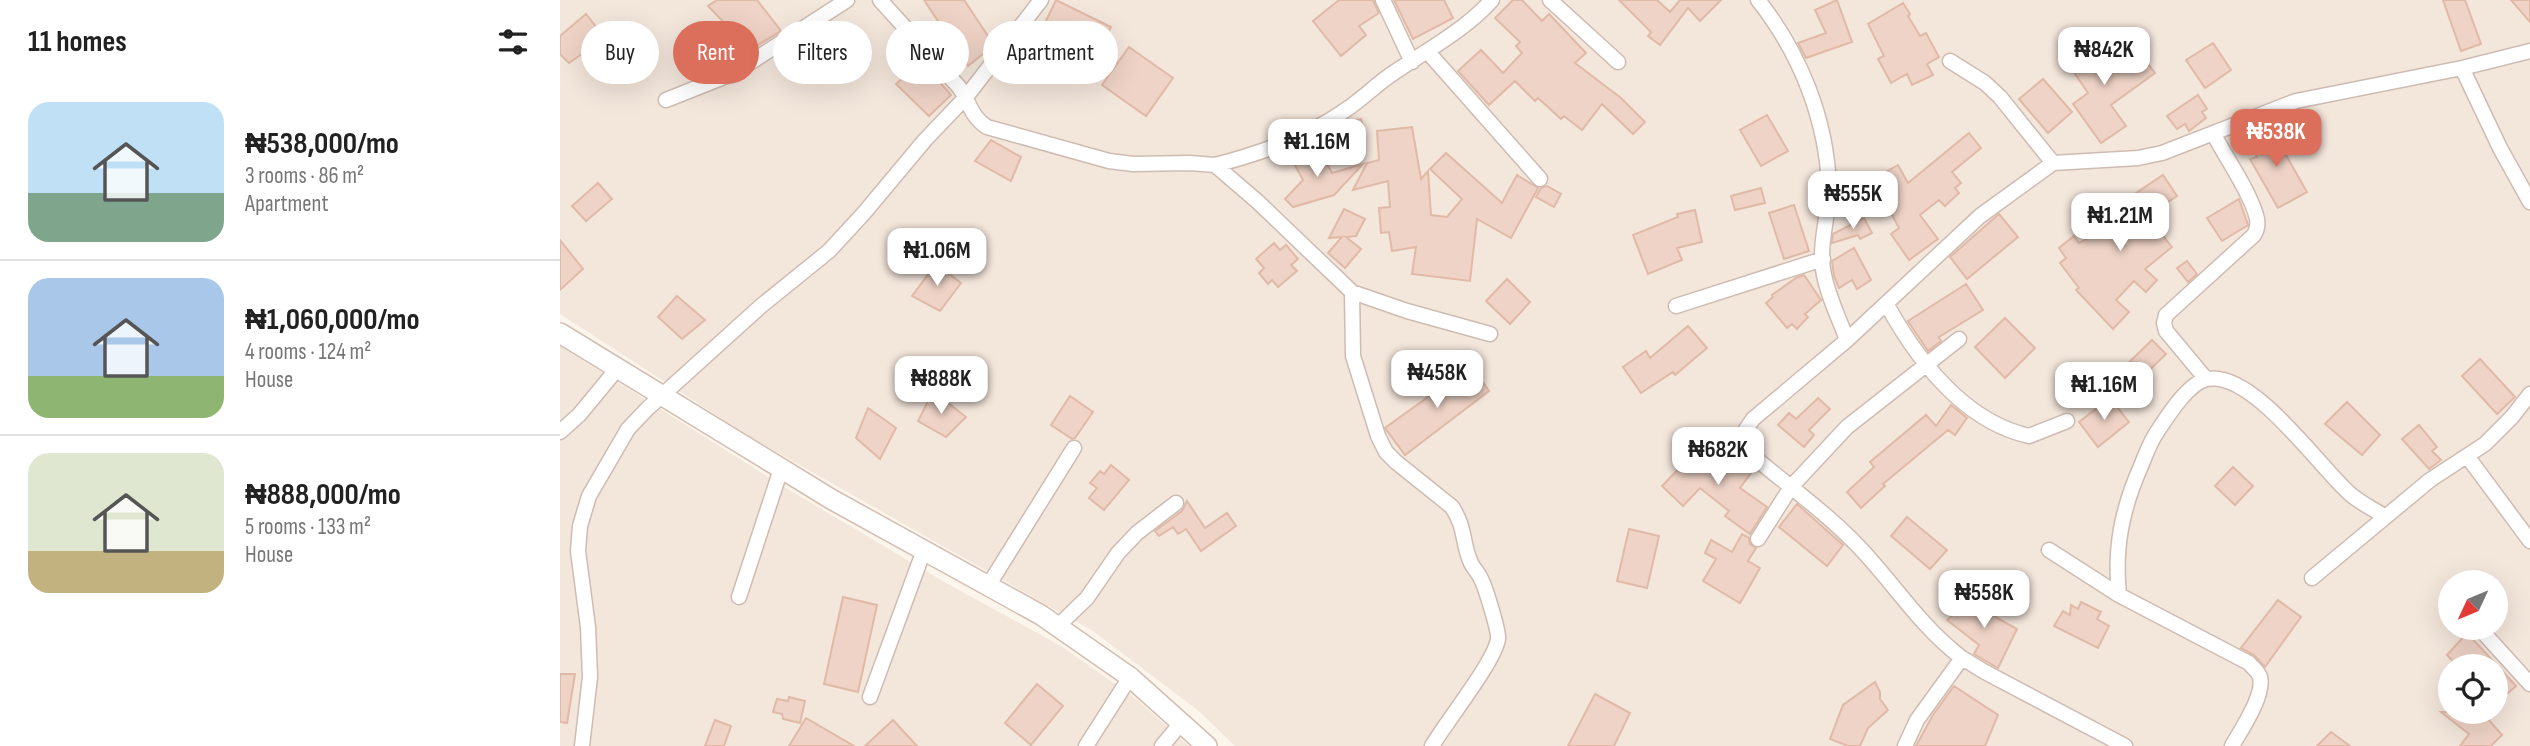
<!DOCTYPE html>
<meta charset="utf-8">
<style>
:root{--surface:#fff;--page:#f6f6f6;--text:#222;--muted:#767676;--line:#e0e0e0;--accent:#db6f5c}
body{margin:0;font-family:"Sofia Sans Condensed",sans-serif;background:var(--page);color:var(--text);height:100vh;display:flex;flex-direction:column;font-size:26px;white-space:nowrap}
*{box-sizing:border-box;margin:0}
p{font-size:23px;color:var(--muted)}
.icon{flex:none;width:38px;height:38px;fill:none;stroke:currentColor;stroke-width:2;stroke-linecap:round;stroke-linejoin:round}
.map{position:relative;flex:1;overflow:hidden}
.panel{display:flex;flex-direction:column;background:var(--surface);width:560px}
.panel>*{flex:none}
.guide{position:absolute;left:21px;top:21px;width:665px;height:63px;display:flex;gap:14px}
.needle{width:46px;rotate:226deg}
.controls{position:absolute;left:1878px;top:570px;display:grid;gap:14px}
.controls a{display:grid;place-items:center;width:70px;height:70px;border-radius:50%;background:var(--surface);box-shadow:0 7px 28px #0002;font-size:35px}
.price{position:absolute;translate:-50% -60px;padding:0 16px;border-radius:14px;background:#fff;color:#222;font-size:23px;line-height:46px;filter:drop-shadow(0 2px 4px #0008)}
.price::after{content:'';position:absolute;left:50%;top:42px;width:21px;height:16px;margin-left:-10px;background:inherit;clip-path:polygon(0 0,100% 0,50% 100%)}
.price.current{background:var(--accent);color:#fff}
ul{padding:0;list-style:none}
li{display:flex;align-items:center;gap:21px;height:175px;padding:0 28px}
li+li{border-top:2px solid var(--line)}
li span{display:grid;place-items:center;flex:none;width:196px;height:140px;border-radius:21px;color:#555}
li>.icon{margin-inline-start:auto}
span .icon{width:84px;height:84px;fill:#fffc;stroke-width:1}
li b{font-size:30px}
h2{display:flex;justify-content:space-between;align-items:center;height:84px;padding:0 28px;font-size:30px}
.chip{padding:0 24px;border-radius:32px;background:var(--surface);box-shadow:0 7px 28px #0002;font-size:24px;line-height:63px}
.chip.current{background:var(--accent);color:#fff}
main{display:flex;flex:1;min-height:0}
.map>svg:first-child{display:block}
.residential{fill:#f3e6db;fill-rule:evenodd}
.building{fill:#efd3c6;stroke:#e1b9a7;stroke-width:2}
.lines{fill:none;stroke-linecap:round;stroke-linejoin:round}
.street-casing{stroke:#cebcb2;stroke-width:17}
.secondary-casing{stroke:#d3beb2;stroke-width:22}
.street{stroke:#fff;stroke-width:14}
.secondary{stroke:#fff;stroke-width:19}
</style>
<main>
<section class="panel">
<h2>11 homes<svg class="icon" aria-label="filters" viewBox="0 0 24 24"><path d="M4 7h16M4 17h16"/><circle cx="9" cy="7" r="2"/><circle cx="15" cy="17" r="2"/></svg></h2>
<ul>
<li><span style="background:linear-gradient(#bfe0f5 65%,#7fa58c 0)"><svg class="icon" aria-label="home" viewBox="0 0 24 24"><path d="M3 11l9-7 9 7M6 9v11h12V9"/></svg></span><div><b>₦538,000/mo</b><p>3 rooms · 86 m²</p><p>Apartment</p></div></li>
<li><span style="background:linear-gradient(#a9c7e8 70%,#8fb573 0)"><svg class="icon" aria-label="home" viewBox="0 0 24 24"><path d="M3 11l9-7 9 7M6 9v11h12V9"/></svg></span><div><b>₦1,060,000/mo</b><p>4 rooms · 124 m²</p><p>House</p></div></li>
<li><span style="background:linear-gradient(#dfe7d0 70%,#c2b280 0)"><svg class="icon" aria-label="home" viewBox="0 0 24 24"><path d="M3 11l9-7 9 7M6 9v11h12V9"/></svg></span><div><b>₦888,000/mo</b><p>5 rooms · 133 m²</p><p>House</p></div></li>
</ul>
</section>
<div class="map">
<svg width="1970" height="746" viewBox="0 0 1970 746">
<rect width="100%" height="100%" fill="#fcf5ec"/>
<path class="residential" d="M 0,0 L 1970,0 L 1970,746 L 675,746 L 640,712 L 533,631 L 190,437 L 0,314 ZM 1890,583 L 1936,583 L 1936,628 L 1890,628 ZM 1890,667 L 1936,667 L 1936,712 L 1890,712 Z
M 0,346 L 221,485 L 386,583 L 501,646 L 575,698 L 629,746 L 0,746 Z"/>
<path class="building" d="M 157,0 L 197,0 L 221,31 L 178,57 L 170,37 L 175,34 L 148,6 Z
M 364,0 L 404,0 L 434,45 L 408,66 Z
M 496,0 L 551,27 L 535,59 L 481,31 Z
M 779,0 L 813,0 L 819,13 L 799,26 L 806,35 L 781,56 L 753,21 Z
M 834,0 L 884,0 L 893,18 L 853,39 Z
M 953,0 L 962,0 L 982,21 L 989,14 L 1026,53 L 1015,63 L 1061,98 L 1085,122 L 1073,134 L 1042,104 L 1022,130 L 1004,116 L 1001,119 L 978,98 L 975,101 L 955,81 L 929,105 L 898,71 L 921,50 L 943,73 L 962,53 L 956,46 L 960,42 L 935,18 Z
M 1059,0 L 1097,0 L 1110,12 L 1120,0 L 1161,0 L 1140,21 L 1128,8 L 1100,45 L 1088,36 L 1091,32 Z
M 1277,0 L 1292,42 L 1246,58 L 1238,43 L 1266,33 L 1255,10 Z
M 1883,0 L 1905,0 L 1921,44 L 1901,51 Z
M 1951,0 L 1970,0 L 1970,22 Z
M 1343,3 L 1350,14 L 1348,16 L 1360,36 L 1366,33 L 1379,57 L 1367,64 L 1373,75 L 1352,85 L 1347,74 L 1331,83 L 1318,59 L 1324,56 L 1308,24 Z
M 26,14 L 45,38 L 9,63 L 0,54 L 0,36 Z
M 1536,39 L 1558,73 L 1582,56 L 1595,73 L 1551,105 L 1566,126 L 1541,143 L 1513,104 L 1528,93 L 1505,59 Z
M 1653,43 L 1671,70 L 1645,88 L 1626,60 Z
M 569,47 L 613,78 L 586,116 L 542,85 Z
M 362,62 L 391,95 L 369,116 L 336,84 Z
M 1483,79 L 1512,112 L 1488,133 L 1459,99 Z
M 1638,95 L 1647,109 L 1642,112 L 1646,118 L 1629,131 L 1625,124 L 1617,129 L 1607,116 Z
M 1207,115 L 1228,151 L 1201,166 L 1180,130 Z
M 801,119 L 804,131 L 792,134 L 789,122 Z
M 852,127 L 861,179 L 868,171 L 871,215 L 887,217 L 902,199 L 870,169 L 886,153 L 942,203 L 957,175 L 978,188 L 951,238 L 917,219 L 910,281 L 852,274 L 856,247 L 832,251 L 829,232 L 821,233 L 819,208 L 830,207 L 828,181 L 793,190 L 807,163 L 819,160 L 817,131 Z
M 1710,127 L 1747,192 L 1718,208 L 1690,159 L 1697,157 L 1689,137 Z
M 1409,133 L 1421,148 L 1392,172 L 1401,183 L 1395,188 L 1399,193 L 1385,206 L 1379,200 L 1360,215 L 1378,239 L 1349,260 L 1331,234 L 1339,228 L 1313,179 L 1338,165 L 1348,183 Z
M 431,140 L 461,157 L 451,181 L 415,161 Z
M 757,146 L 772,173 L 803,164 L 774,195 L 733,207 L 725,199 L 743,180 L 732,160 Z
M 1603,175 L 1617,196 L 1587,216 L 1612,247 L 1585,269 L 1597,280 L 1586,292 L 1574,281 L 1556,300 L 1569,312 L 1553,329 L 1516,290 L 1519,288 L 1500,263 L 1506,258 L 1499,248 L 1514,236 L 1519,243 L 1562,219 L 1556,207 L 1575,198 L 1573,195 Z
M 38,183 L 52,199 L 26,221 L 12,206 Z
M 987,186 L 1001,194 L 994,207 L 976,197 L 981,188 Z
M 1201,188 L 1205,203 L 1175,210 L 1171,196 Z
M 1679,199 L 1688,225 L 1662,241 L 1647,218 Z
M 1234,205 L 1249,251 L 1224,259 L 1209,213 Z
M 784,209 L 805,219 L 796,236 L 786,237 L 801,249 L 785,268 L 768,253 L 782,237 L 769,238 Z
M 1135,210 L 1142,242 L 1117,248 L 1122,260 L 1088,274 L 1073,235 L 1118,217 L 1117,214 Z
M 1439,214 L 1458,237 L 1407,279 L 1390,257 Z
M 1304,218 L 1312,233 L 1300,239 L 1298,235 L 1272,243 L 1273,234 Z
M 0,240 L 23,269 L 0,290 Z
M 714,243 L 720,250 L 726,245 L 738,259 L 731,265 L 737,271 L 718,287 L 712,280 L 708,284 L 699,273 L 704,268 L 696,259 Z
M 1294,248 L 1311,280 L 1297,289 L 1292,280 L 1279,288 L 1274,276 L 1272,261 Z
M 1627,261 L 1637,274 L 1628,282 L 1617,268 Z
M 376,264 L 401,283 L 380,311 L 352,296 Z
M 1244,275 L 1261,300 L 1245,314 L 1248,317 L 1237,329 L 1232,324 L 1227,328 L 1206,303 L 1213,297 L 1212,295 L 1236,278 Z
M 947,279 L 970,302 L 950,324 L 926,301 Z
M 1406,284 L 1423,310 L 1379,337 L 1381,341 L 1368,351 L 1348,321 Z
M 117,296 L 145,320 L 122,339 L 98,317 Z
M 1445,318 L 1475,348 L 1445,378 L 1415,347 Z
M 1128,326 L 1147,348 L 1115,375 L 1113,372 L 1081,393 L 1063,367 L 1086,351 L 1090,358 Z
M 1592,340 L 1606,354 L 1567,392 L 1553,378 Z
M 1920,359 L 1955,397 L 1937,414 L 1902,376 Z
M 911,366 L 929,391 L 845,455 L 825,428 Z
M 373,391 L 406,417 L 386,437 L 358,421 Z
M 510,396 L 533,412 L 515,438 L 512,439 L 491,425 Z
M 1258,398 L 1270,409 L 1249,430 L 1254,435 L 1244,447 L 1218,425 L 1229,413 L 1236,419 Z
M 1550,398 L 1569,422 L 1538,447 L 1519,422 Z
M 1787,402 L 1820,435 L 1802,455 L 1765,424 Z
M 1391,405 L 1407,418 L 1395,435 L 1388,430 L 1323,484 L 1325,486 L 1301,508 L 1287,492 L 1314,467 L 1310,462 L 1366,415 L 1376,426 Z
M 308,408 L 336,428 L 320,459 L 296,438 Z
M 1859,425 L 1877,447 L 1872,451 L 1881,460 L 1869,469 L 1842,439 Z
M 1140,447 L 1162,468 L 1174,453 L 1194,469 L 1180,488 L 1207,507 L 1190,534 L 1165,516 L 1169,511 L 1140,488 L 1123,506 L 1102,486 Z
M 551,465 L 569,480 L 544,510 L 529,498 L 537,488 L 530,483 L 540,471 L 544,474 Z
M 1673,467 L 1693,486 L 1675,505 L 1655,486 Z
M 627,501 L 645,528 L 667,513 L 676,526 L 641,551 L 626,529 L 618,534 L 613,527 L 599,536 L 595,531 L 622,511 Z
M 1237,504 L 1283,545 L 1267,566 L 1219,527 Z
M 1347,517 L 1387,550 L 1370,569 L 1331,536 Z
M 1069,529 L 1099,536 L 1087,588 L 1057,581 Z
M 1182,534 L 1189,538 L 1190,544 L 1196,548 L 1188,561 L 1200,568 L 1180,603 L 1143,581 L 1156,559 L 1145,553 L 1151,540 L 1172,552 Z
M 1411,594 L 1437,618 L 1457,629 L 1438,668 L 1414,654 L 1419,645 L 1387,620 L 1397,612 L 1394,609 Z
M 283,597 L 317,605 L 298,692 L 264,684 Z
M 1718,600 L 1741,617 L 1705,667 L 1694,655 L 1681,648 Z
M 1521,602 L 1541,612 L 1537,619 L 1549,626 L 1538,648 L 1494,626 L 1503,611 L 1510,615 L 1511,605 L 1518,609 Z
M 1907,633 L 1956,686 L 1936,704 L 1936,667 L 1898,667 L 1887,655 Z
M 0,674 L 15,674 L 7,723 L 0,722 Z
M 1315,682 L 1320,692 L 1320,699 L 1328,710 L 1308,728 L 1300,746 L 1288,746 L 1270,739 L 1283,705 Z
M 477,684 L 503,706 L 471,745 L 445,723 Z
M 1394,686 L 1438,715 L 1425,746 L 1356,746 L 1373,715 Z
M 1035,694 L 1070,713 L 1054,746 L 1008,746 Z
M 229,697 L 245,701 L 240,723 L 223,719 L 222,714 L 213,712 L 217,699 L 228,701 Z
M 1881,712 L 1922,712 L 1942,735 L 1931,746 L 1900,746 L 1909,734 Z
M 246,718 L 294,746 L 229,746 Z
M 155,720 L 171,726 L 164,746 L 145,746 Z
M 333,720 L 357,746 L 305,746 Z
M 1771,732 L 1790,746 L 1757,746 Z"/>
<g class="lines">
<defs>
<path id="street" d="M 320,0 L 399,87 C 410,102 410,116 427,127 L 549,161 L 573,164 L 630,163 L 655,165 L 698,202 L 792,292 L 793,356 L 818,436 L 826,452 L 836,462 L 892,507 C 906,528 902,544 911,563 C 913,568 918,572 920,577 C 925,585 939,631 938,639 C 935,661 886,722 872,746
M 823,0 L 852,62
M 990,0 L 1058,62
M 1198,0 C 1240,53 1267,120 1269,188 C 1269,215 1259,242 1263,269 C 1266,292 1279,318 1287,340 L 1193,419 L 1179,440 L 1181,446 C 1220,480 1264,510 1300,548 C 1335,585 1361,627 1402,658 L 1357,720 L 1345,746
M 867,51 L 980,179
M 1390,61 L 1425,83 L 1440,97 L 1493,163
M 1902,68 L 1940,148 L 1970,202
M 106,100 L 174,73 L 287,0
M 655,165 C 702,153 748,137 787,109 C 802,99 815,86 829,76 C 865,51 903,32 932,0
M 792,292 L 847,311 L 930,334
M 1327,305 C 1358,361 1403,421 1469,436 L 1507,421
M 1116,306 L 1263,259
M 1287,340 L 1420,216 L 1493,163 L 1578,158 L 1602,153 L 1736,101 L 1902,68 L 1970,51
M 1646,379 L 1606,331 L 1604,323 L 1606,315 L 1694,235 C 1697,230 1698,225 1697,219 C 1692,195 1665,156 1653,133
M 0,432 L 19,415 L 57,369
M 1907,456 L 1970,541
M 1198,539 L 1231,487 L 1287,427 L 1399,339
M 1489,550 L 1559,595
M 1752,578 L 1870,480 L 1925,444 L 1952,417 L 1970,394
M 428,586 L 514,448
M 179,597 L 221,469
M 497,627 L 527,598 L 558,553 L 577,533 L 616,503
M 1921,630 L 1970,684
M 1402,658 L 1425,672 L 1565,746
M 310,697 L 364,550
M 22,746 L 30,677 L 28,627 L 18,551 L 20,526 L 29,496 L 68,429 L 87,409 L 201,306 L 269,251 L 304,213 L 365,140 L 406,97 L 481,0
M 526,746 L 570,677
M 602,746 L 622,722
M 1672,746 C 1681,730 1705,695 1700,677 C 1698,671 1693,668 1689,663 L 1559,595 C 1554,548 1562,509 1581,466 C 1586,454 1590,442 1597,432 C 1607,417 1628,383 1647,379 C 1692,370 1757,464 1788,492 C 1798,502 1812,508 1824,516"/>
<path id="secondary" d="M 0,333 L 271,499 L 481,615 L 570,677 L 647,746"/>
</defs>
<use href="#street" class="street-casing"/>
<use href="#secondary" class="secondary-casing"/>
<use href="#street" class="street"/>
<use href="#secondary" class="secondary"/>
</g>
</svg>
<div class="controls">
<a><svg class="needle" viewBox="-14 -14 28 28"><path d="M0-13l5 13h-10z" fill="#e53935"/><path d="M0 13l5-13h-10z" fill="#767676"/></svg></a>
<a><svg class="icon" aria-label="locate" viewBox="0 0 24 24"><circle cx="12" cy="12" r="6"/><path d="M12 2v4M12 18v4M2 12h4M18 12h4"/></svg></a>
</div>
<b class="price" style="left:1544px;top:87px">₦842K</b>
<b class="price current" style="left:1716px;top:169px">₦538K</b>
<b class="price" style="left:757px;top:179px">₦1.16M</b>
<b class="price" style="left:1293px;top:231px">₦555K</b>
<b class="price" style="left:1560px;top:253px">₦1.21M</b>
<b class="price" style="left:377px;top:288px">₦1.06M</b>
<b class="price" style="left:877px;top:410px">₦458K</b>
<b class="price" style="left:381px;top:416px">₦888K</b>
<b class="price" style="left:1544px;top:422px">₦1.16M</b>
<b class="price" style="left:1158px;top:487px">₦682K</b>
<b class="price" style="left:1424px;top:630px">₦558K</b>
<div class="guide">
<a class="chip">Buy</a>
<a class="chip current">Rent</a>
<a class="chip">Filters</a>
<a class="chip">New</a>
<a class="chip">Apartment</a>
</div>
</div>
</main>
